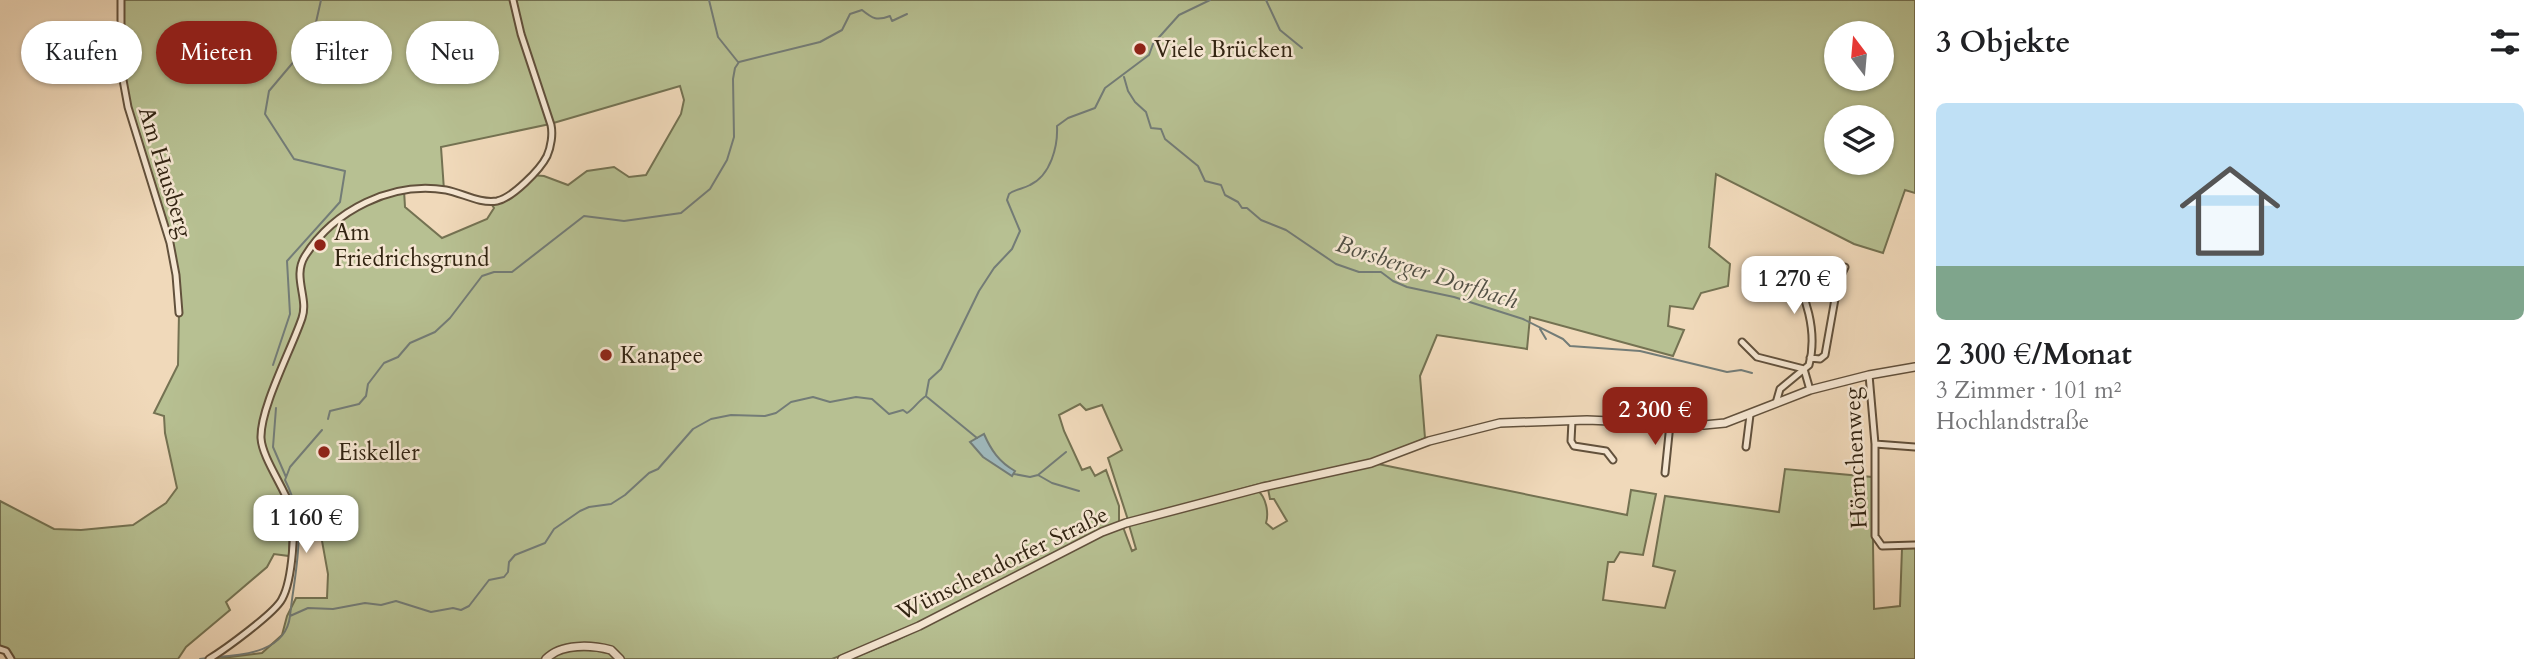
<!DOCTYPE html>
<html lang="de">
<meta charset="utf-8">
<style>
:root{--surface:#fff;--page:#f2f2f2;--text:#202124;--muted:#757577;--accent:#8f2418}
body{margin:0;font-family:Cardo,serif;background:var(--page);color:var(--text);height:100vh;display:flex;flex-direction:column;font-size:26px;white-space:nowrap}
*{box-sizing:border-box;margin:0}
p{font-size:23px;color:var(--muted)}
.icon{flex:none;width:38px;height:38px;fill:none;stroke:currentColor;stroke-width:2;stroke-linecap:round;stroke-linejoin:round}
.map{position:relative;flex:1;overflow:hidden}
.sheet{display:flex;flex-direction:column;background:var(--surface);width:630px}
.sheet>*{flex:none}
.banner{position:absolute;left:21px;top:21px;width:665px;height:63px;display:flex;gap:14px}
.needle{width:46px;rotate:344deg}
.controls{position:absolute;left:1824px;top:21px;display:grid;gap:14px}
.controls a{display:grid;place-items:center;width:70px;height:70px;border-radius:50%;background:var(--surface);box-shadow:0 2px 5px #0004;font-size:35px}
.price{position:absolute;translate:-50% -60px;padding:0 16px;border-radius:14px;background:#fff;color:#222;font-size:23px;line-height:46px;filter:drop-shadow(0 2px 4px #0008)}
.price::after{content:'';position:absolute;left:50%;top:42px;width:21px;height:16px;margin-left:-10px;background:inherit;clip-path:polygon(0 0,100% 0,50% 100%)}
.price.on{background:var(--accent);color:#fff}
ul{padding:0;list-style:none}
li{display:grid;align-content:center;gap:14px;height:371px;padding:0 21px}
li span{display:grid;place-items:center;height:217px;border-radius:10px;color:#555}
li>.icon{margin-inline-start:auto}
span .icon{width:126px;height:126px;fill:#fffc;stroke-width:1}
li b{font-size:30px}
h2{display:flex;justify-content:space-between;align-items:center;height:84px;padding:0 21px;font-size:30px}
.tag{padding:0 24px;border-radius:32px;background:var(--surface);box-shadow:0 2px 5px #0004;font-size:24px;line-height:63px}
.tag.on{background:var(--accent);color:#fff}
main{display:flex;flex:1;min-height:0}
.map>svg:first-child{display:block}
.green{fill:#b7c092;stroke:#747252;stroke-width:2;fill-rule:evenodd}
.water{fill:#9eb7ba;stroke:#737c77;stroke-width:2}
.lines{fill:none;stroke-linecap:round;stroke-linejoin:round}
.stream{stroke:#737c77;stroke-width:2}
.minor-casing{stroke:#62513c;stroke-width:9}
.tertiary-casing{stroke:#62513c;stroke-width:10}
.minor{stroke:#f5e6d2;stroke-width:5}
.tertiary{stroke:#f5e6d2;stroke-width:7}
.poi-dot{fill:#8f2418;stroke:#f5e6d2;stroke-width:2.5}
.labels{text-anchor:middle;stroke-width:5;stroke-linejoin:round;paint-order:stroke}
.poi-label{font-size:23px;fill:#322412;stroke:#f5e6d2;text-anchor:start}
.street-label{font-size:23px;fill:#322412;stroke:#f5e6d2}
.water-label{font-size:24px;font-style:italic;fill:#525044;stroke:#f5e6d2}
</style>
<main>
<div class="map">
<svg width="1915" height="659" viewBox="0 0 1915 659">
<rect width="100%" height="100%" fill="#f0d9ba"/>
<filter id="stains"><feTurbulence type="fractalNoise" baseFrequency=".00286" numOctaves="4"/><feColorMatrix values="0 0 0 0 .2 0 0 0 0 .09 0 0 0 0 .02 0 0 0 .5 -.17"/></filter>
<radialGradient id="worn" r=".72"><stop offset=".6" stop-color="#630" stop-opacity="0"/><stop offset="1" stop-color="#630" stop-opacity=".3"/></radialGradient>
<path class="green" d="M 121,0 L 1915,0 L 1915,193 L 1905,190 L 1883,253 L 1854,244 L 1716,174 L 1709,247 L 1730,264 L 1728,286 L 1701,293 L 1693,309 L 1670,306 L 1668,326 L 1684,330 L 1673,356 L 1530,317 L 1527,349 L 1437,335 L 1420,376 L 1425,438 L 1388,456 L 1344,468 L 1263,483 L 1128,520 L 1108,458 L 1122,450 L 1102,405 L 1086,410 L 1080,404 L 1059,415 L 1064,431 L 1082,470 L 1090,467 L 1095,476 L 1106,470 L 1119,506 L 1119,522 L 897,634 L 832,659 L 624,659 C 607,636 559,639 541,659 L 214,659 L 262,653 L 282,635 L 287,616 L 296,598 L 327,598 L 328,574 L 315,502 L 290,512 L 289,556 L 274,554 L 267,567 L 226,602 L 230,610 L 186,647 L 178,659 L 14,659 L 8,649 L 0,646 L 0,501 L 54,529 L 81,530 L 133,525 L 166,503 L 177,488 L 165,433 L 164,416 L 154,413 L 178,365 L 179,313 L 170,243 L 128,107 L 121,69 ZM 1836,33 L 1881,33 L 1881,79 L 1836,79 ZM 680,86 L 684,100 L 681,114 L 646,175 L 629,177 L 614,167 L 587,171 L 568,185 L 544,176 L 531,175 L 500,200 L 490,202 L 494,208 L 487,219 L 442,238 L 405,207 L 404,190 L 444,190 L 441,147 L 550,124 ZM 1836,117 L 1881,117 L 1881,163 L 1836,163 Z
M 1378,464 L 1627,515 L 1631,490 L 1656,494 L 1643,555 L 1620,552 L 1614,562 L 1608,562 L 1603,600 L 1665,608 L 1675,571 L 1653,566 L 1665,496 L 1779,512 L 1785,469 L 1872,477 L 1874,609 L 1900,606 L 1902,548 L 1915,548 L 1915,659 L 850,659 L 897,640 L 1102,535 L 1123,527 L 1132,551 L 1136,549 L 1129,525 L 1258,491 C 1266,497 1269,513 1266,523 L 1273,529 L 1287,521 L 1274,499 L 1270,499 L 1268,489 Z
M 564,651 C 581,651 604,646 617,659 L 550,659 Z"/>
<path class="water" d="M 984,434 C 991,450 999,462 1015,471 L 1012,476 L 983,457 L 970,442 Z"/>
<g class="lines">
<path class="stream" d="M 709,0 L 718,37 L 738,62
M 1266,0 L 1280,30 L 1302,48
M 1124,77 L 1128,91 L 1135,102 L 1146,112 L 1151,128 L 1161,129 L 1165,139 L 1198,166 L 1205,181 L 1221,185 L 1225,195 L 1238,202 L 1242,208 L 1247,208 L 1261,220 L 1286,230 L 1336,264 L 1359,272 L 1381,272 L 1393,281 L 1407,287 L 1454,297 L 1523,319 L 1563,339 L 1570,346 L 1640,351 L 1727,372 L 1741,370 L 1752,373
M 1540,329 L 1546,339
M 273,365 L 290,314 L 287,261 L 340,202 L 345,171 L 294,159 L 265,114 L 269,91 L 312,40 L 321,0
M 927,397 L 977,438
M 276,408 L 273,447 L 286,477
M 328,419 L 330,411 L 359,404 L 366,396 L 368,384 L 384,363 L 398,357 L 410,343 L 435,332 L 450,318 L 482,276 L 494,272 L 512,272 L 584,216 L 624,221 L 681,213 L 710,189 L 727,160 L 734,137 L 733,79 L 735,68 L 739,62 L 820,42 L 842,30 L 850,14 L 862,10 C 873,19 877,21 890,16 L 892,21 L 907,14
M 1014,474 L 1030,477 L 1038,475 L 1052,483 L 1079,491
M 1038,475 L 1066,452
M 290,616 C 295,567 309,527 285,480 L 290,467 L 322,430
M 217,657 C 246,655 286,651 290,616 L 308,608 L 333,609 L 365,603 L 381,605 L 396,601 L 431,612 L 453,608 L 461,610 L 469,606 L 489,580 L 504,577 L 508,572 L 509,562 L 515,555 L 545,543 L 554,529 L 580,511 L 589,507 L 611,504 L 625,495 L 649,473 L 658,469 L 693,429 L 711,419 L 731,415 L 765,416 L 776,413 L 791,402 L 813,397 L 830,402 L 856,397 L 872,399 L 889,414 L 903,410 L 907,413 C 914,409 918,401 926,396 L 929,380 L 941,369 L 979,291 L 994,268 L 1012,249 L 1020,231 L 1007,200 L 1009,194 C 1015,189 1023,189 1030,185 C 1051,175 1058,146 1057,126 L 1068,118 L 1095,108 L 1105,88 L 1149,55 L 1153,44 L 1179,15 L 1210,0
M 200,659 L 208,658"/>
<defs>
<path id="minor" d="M 121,0 L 121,69 L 128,107 L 170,243 L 176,275 L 179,313
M 1742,342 L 1757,357 L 1804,369
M 1810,358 L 1820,359 L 1825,355 L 1838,282 L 1845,267
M 1804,369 L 1810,390
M 1869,375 L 1875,444 L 1875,536 L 1882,546 L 1915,545
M 1776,403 L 1780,389 L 1809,365 C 1818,332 1806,294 1789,266
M 1572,421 L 1571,441 L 1574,446 L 1606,451 L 1613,460
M 1875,444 L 1915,447
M 1746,447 L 1750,415
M 1665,473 L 1670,424
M 0,649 L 6,651 L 11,659
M 209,659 C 224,650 275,613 282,599 C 292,581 297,525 290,506 C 283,486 262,457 261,438 C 260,408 292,348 302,318 C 309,298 292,277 305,256 C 334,210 392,181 446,190 C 462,193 480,204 497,201 C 512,198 540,170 547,156 C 551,147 553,134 551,125 L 521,34 L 513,0"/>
<path id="tertiary" d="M 546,659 C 561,643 592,645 611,650 L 620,659
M 842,659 L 919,626 L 1102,532 L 1126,523 L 1263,487 L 1371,463 L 1429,441 L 1500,423 L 1587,420 L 1704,425 L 1725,423 L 1810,390 L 1869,375 L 1915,367"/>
</defs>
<use href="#minor" class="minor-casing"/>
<use href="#tertiary" class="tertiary-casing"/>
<use href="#minor" class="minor"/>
<use href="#tertiary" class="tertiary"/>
</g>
<g class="poi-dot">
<circle cx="1140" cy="49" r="7"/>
<circle cx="320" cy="245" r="7"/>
<circle cx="606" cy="355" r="7"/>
<circle cx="324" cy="452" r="7"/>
</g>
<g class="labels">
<g class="poi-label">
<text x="1154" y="57">Viele Brücken</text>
<text x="334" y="240">Am<tspan x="334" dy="26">Friedrichsgrund</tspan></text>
<text x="620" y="363">Kanapee</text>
<text x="338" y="460">Eiskeller</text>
</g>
<g class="street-label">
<text transform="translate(166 172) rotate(73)" y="8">Am Hausberg</text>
<text transform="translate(1855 458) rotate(-93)" y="8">Hörnchenweg</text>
<text transform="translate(1002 563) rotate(-26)" y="8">Wünschendorfer Straße</text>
</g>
<g class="water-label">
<text transform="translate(1427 272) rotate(18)" y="8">Borsberger Dorfbach</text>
</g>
</g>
<rect width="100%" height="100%" filter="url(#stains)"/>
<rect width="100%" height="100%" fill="url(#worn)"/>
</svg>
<div class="controls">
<a><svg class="needle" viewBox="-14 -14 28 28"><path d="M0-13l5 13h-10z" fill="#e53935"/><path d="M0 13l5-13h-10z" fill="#757577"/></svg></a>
<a><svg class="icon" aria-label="layers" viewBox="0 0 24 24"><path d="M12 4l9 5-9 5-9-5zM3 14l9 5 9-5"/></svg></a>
</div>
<b class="price" style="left:1794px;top:316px">1 270 €</b>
<b class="price on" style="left:1655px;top:447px">2 300 €</b>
<b class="price" style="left:306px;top:555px">1 160 €</b>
<div class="banner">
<a class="tag">Kaufen</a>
<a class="tag on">Mieten</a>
<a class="tag">Filter</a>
<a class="tag">Neu</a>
</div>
</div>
<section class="sheet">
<h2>3 Objekte<svg class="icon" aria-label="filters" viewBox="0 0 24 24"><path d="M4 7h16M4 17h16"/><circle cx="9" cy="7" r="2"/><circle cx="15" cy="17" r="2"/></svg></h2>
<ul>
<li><span style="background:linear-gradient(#bfe0f5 75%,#7fa58c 0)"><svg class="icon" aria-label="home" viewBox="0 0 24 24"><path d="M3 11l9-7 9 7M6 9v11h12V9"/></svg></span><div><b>2 300 €/Monat</b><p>3 Zimmer · 101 m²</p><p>Hochlandstraße</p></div></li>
</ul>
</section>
</main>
